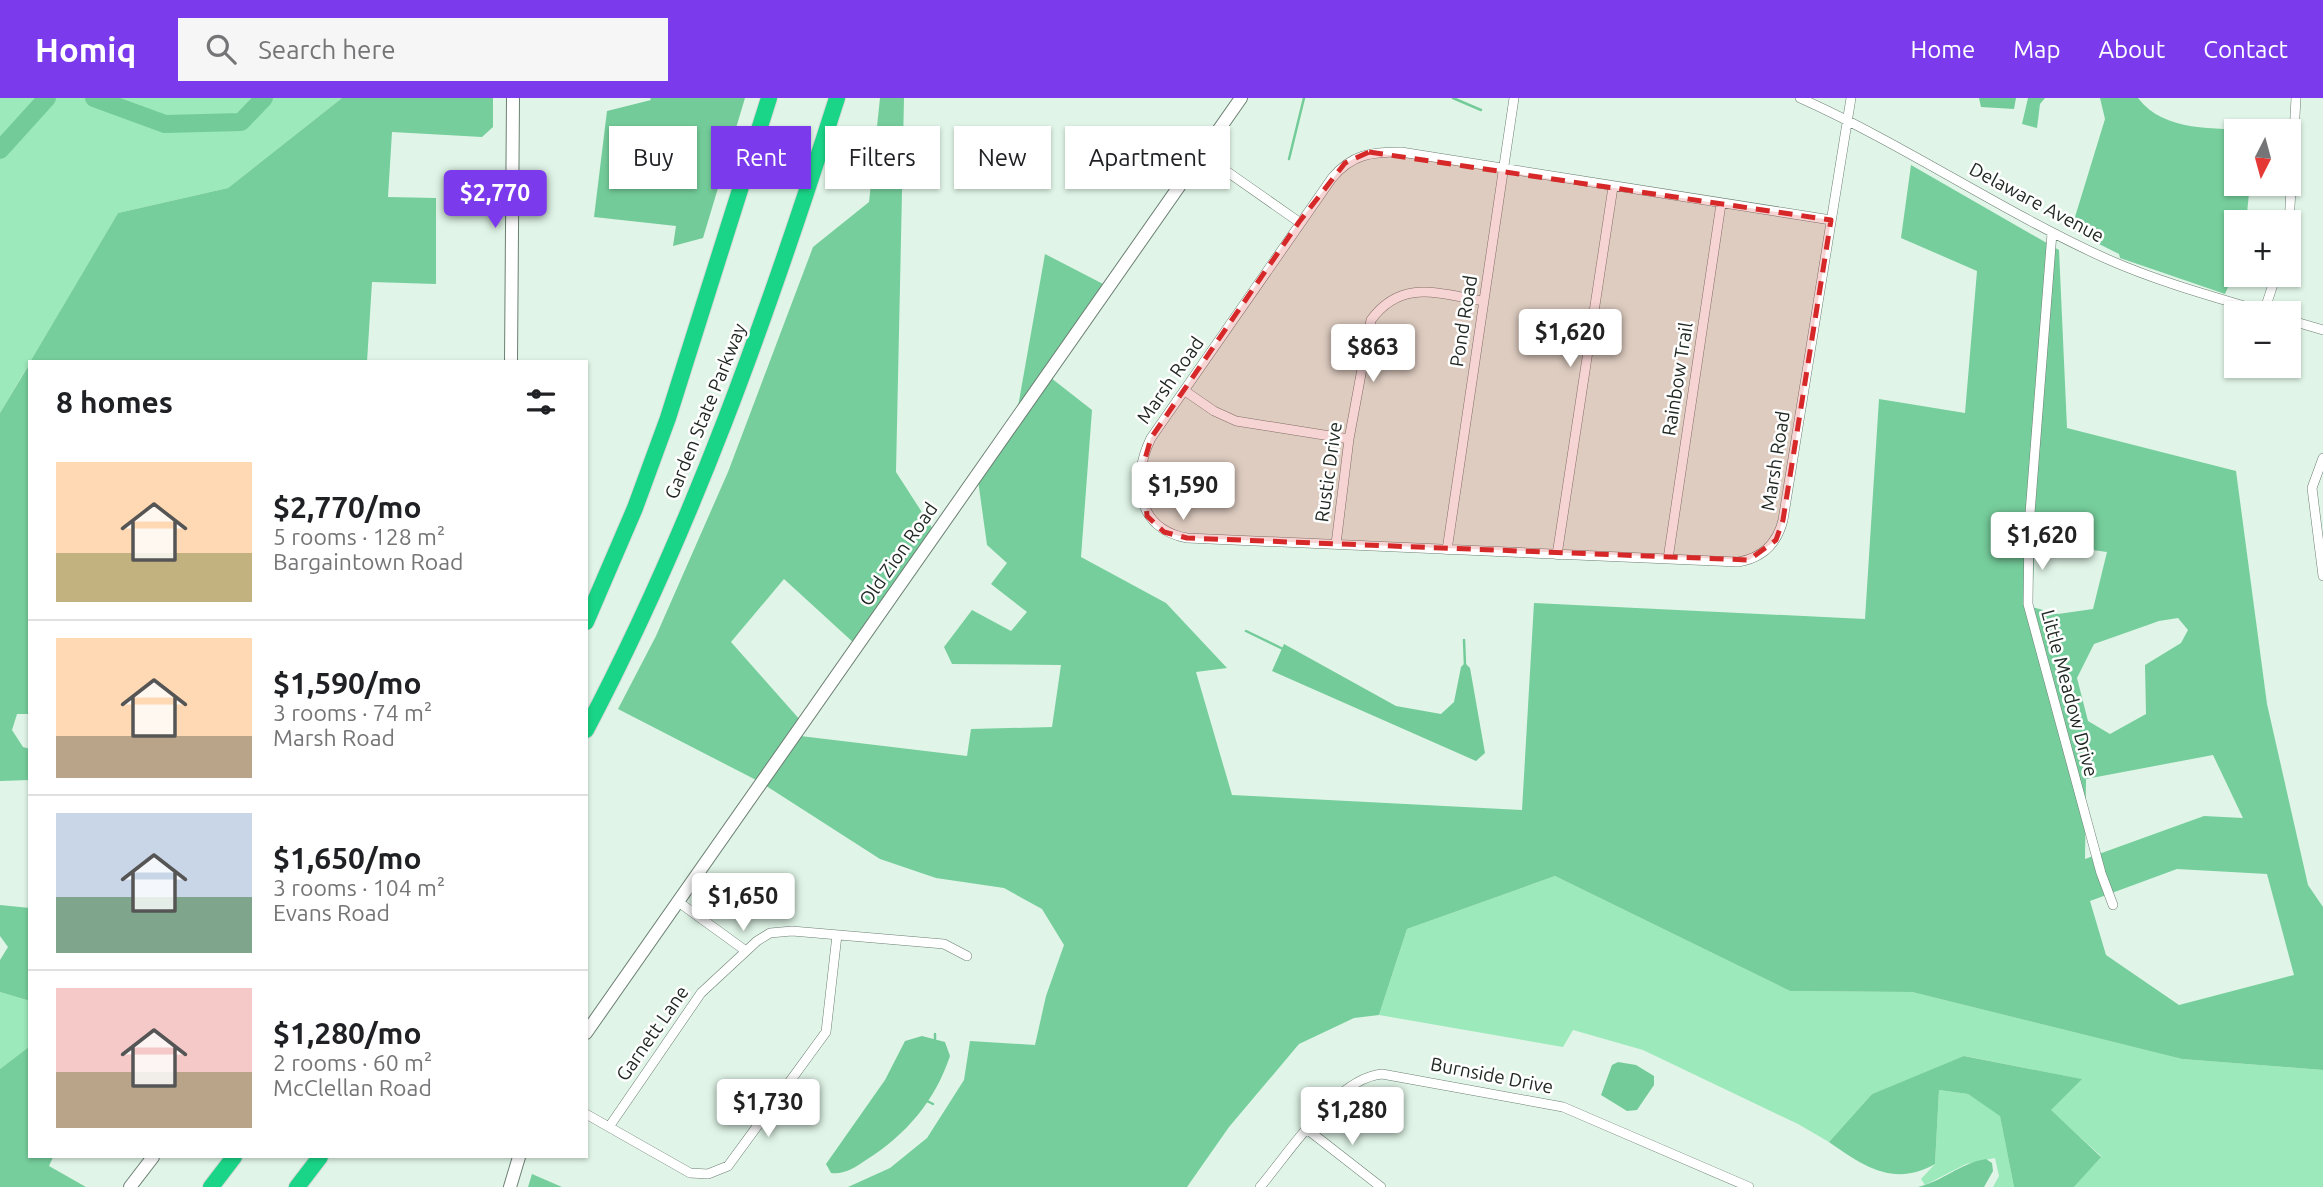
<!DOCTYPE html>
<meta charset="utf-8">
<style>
:root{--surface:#fff;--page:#f6f6f6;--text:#202124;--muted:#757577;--line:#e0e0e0;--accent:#7c3aed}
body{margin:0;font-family:Ubuntu,sans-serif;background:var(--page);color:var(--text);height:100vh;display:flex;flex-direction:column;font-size:26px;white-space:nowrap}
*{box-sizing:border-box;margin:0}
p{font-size:23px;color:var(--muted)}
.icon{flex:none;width:38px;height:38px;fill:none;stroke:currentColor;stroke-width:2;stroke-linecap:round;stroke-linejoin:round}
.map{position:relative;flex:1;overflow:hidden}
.sheet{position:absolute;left:28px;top:262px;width:560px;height:798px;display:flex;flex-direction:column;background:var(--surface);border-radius:0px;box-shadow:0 2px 5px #0004}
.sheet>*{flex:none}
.hud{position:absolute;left:609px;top:28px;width:665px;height:63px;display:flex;gap:14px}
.needle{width:46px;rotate:186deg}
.fabs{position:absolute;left:2224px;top:21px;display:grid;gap:14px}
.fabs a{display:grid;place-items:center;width:77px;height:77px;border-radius:0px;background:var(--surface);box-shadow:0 2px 5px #0004;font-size:35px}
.price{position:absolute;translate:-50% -60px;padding:0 16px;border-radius:7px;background:#fff;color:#222;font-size:23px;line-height:46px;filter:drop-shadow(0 2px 4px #0008)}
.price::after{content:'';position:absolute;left:50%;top:42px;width:21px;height:16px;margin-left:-10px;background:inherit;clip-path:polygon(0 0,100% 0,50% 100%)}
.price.current{background:var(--accent);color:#fff}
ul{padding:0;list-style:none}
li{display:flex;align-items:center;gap:21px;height:175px;padding:0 28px}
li+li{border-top:2px solid var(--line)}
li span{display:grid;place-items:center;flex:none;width:196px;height:140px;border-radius:0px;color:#555}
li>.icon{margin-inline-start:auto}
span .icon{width:84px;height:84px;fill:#fffc;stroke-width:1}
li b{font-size:30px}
h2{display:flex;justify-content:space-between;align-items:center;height:84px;padding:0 28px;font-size:30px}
.pill{padding:0 24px;border-radius:0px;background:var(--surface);box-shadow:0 2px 5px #0004;font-size:24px;line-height:63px}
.pill.current{background:var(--accent);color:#fff}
header{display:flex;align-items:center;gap:42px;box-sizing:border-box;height:98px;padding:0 35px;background:var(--accent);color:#fff}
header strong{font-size:33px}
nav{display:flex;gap:38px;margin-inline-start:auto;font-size:24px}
.search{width:490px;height:63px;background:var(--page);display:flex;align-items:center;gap:18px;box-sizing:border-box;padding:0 24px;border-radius:0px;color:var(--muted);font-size:26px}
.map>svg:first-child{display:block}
.green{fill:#9ce9bb}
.forest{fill:#76ce9c;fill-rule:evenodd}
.water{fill:#73cb99}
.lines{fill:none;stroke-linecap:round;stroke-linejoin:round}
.stream{stroke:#73cb99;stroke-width:2.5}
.river{stroke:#73cb99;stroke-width:18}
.street-casing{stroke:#6c7f73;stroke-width:10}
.secondary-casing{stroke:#6c7f73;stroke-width:14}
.highway-casing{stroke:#d7d8d8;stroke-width:18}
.street{stroke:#fff;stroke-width:9}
.secondary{stroke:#fff;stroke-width:12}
.highway{stroke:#1ad587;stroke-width:16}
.marked{fill:#d62828;fill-opacity:0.2;stroke:#d62828;stroke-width:5;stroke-dasharray:14 9;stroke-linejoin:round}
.labels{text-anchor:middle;stroke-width:5;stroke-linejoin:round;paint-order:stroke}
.street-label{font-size:19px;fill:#212924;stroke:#fff}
</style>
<header>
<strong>Homiq</strong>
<div class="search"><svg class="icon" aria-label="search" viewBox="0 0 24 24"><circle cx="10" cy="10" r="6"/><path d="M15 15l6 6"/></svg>Search here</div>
<nav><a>Home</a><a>Map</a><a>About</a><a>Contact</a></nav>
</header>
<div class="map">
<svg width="2323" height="1089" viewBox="0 0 2323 1089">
<rect width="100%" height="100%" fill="#e0f5e7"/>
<path class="green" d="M 0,0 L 342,0 L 228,90 L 118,115 L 0,315 Z
M 1555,778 L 1790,893 L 1912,894 L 2182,961 L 2323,972 L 2323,1089 L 2074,1089 L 2101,1058 L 2050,1012 L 2081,981 L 1965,958 L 1872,996 L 1829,1044 L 1798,1026 L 1643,952 L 1573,932 L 1563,949 L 1379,917 L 1407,831 Z
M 0,894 L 30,903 L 30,948 L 0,971 Z
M 1939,992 L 1968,996 L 2000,1017 L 2014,1089 L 1993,1089 L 1999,1078 L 1995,1060 L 1966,1066 L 1925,1087 L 1921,1081 L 1935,1066 Z"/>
<path class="forest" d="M 342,0 L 493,0 L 493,29 L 482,39 L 392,34 L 388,99 L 436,100 L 436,186 L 372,184 L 367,264 L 30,264 L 118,115 L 228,90 Z
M 880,0 L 904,0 L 896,374 L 934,433 L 855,546 L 784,481 L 731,544 L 801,623 L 792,637 L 967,658 L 971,631 L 1052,629 L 1061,567 L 952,566 L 944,549 L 972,512 L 1011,533 L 1027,514 L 991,486 L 1007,465 L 987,447 L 977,375 L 1016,320 L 1045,156 L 1107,188 L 1046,276 L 1092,312 L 1081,459 L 1166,505 L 1227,570 L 1196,574 L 1232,697 L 1522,712 L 1534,505 L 1865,521 L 1879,301 L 1965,315 L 1977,173 L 1901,140 L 1911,67 L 2059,152 L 2067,330 L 2236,373 L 2267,606 L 2308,787 L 2323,809 L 2323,972 L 2182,961 L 1912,894 L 1790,893 L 1555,778 L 1407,831 L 1379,917 L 1354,920 L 1299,946 L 1229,1029 L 1187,1089 L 848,1089 L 890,1070 L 927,1040 L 964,982 L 970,943 L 1035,947 L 1046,898 L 1064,847 L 1042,811 L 1004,790 L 936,780 L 880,761 L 760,684 L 618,611 L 656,538 L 728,374 L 813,149 L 869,104 ZM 2035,436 L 2064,448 L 2107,454 L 2093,511 L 2058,516 L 2032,509 ZM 2178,520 L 2188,532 L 2181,545 L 2145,567 L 2146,616 L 2110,636 L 2088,623 L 2077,580 L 2094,546 L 2159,523 ZM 2213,657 L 2243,720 L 2204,718 L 2085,761 L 2086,681 ZM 2177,771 L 2267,776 L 2294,877 L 2179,907 L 2106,857 L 2090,803 Z
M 2028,0 L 2045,0 L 2040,6 L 2037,30 L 2022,26 Z
M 2100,0 L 2138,0 C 2164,35 2216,29 2255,33 L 2236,33 L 2236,86 L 2250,86 L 2246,124 L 2236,124 L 2236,170 L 2225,196 L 2120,160 L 2119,156 L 2071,132 L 2105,21 Z
M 30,265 L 30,616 L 17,616 L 12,632 L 23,649 L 30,651 L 30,682 L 0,683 L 0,315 Z
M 0,807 L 30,810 L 30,903 L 0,894 L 0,862 L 8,849 L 0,838 Z
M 30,948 L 30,1059 L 53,1059 L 49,1068 L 86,1089 L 0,1089 L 0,971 Z
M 1964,958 L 2082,981 L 2051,1012 L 2101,1059 L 2074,1089 L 2014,1089 L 2000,1018 L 1968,996 L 1939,992 L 1935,1066 C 1895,1089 1864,1069 1829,1044 L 1872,996 Z
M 532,1076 L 562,1089 L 528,1089 Z"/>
<path class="water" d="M 650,0 L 745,0 L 703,140 L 673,148 L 676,128 L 594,119 L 607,13 L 651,2 Z
M 1979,0 L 2016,0 L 2014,11 L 1981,9 Z
M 1284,546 L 1396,608 L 1441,616 L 1454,604 L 1461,569 L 1465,565 L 1470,570 L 1485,655 L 1476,663 L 1272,573 Z
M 922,938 L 945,944 L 950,958 C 935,1003 906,1037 866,1062 C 856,1069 844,1077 831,1075 L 826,1066 L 885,982 L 905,943 Z
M 1618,964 L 1636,967 L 1654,978 L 1654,987 L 1637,1012 L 1627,1013 L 1601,997 L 1612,967 Z
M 1986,1061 L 1992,1065 L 1993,1073 L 1984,1089 L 1918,1089 C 1943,1083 1961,1065 1986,1061 Z"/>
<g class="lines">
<path class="stream" d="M 1453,0 L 1481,12
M 1289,61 L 1304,0
M 1246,533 L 1285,552
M 1464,542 L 1465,567
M 935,941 L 935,936
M 927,1003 L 933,1006"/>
<path class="river" d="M 94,0 L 165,26 L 241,24 L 264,0
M 0,52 L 47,0"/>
<defs>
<path id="street" d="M 1800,0 C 1905,47 2001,113 2107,161 C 2159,184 2214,199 2268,215
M 1202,56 L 1299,124
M 1831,122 L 1401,54 C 1371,54 1352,56 1332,80 L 1151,340 C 1131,381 1136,431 1187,440 L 1738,464 C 1762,460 1777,446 1783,422 L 1851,0
M 2289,127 L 2296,0
M 2052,135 L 2029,428 L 2028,506 L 2101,775 L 2113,807
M 2264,214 L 2276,177
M 2289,222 L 2323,232
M 1185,293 L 1214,313 L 1236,323 L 1349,341
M 2323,360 L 2312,390 L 2323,478
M 1336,446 L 1349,341 L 1371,222 C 1402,180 1439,196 1484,203
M 1447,452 L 1514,0
M 1557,457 L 1613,89
M 1668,461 L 1721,106
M 677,803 L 746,853
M 586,1016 L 690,1075 L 708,1076 L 728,1068 L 826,934 L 837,837
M 609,1029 L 701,895 L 757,843 L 770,835 L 792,833 L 944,846 L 967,858
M 1308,1032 L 1381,1089
M 1260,1089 C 1289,1055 1336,980 1382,976 L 1563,1009 L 1749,1089"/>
<path id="secondary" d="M 511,264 L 513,0
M 586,935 L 1241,0
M 130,1089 L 153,1059
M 510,1089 L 519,1059"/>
<path id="highway" d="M 586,524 L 635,410 L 668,320 L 769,0
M 586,632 C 692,431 768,216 837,0
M 211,1089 L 234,1059
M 297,1089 L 320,1059"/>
</defs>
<use href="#street" class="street-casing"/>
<use href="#secondary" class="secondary-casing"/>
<use href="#highway" class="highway-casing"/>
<use href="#street" class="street"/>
<use href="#secondary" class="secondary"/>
<use href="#highway" class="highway"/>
</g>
<path class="marked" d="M 1369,54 L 1831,122 L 1783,422 L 1776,442 L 1749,462 L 1187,440 L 1164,434 L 1147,418 L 1143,368 L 1151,340 L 1299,124 L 1345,65 Z"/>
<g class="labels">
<g class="street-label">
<text transform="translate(2037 104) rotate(28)" y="7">Delaware Avenue</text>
<text transform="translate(1463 223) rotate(-81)" y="7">Pond Road</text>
<text transform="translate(1677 281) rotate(-81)" y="7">Rainbow Trail</text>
<text transform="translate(1170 282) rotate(-55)" y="7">Marsh Road</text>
<text transform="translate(705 313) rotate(-68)" y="7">Garden State Parkway</text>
<text transform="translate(1775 363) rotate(-81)" y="7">Marsh Road</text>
<text transform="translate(1328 374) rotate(-82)" y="7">Rustic Drive</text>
<text transform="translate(898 456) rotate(-55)" y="7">Old Zion Road</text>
<text transform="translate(2070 595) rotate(75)" y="7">Little Meadow Drive</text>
<text transform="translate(652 935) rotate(-55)" y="7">Garnett Lane</text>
<text transform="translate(1492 977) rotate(11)" y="7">Burnside Drive</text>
</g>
</g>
</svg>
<div class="fabs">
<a><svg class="needle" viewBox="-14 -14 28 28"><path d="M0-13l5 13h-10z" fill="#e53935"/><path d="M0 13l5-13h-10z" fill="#757577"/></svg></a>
<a>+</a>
<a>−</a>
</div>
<b class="price current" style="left:495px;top:132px">$2,770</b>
<b class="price" style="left:1570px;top:271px">$1,620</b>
<b class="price" style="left:1373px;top:286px">$863</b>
<b class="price" style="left:1183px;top:424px">$1,590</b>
<b class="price" style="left:2042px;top:474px">$1,620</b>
<b class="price" style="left:743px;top:835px">$1,650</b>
<b class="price" style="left:768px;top:1041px">$1,730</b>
<b class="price" style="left:1352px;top:1049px">$1,280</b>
<div class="hud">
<a class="pill">Buy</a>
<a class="pill current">Rent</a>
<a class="pill">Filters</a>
<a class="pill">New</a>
<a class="pill">Apartment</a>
</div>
<section class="sheet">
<h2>8 homes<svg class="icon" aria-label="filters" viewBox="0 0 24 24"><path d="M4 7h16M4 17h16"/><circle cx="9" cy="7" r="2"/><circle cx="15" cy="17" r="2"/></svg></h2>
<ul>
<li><span style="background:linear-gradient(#ffd9b3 65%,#c2b280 0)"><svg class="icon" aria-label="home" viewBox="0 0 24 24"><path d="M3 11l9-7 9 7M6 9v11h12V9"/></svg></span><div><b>$2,770/mo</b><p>5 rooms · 128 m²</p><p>Bargaintown Road</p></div></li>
<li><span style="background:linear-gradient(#ffd9b3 70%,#b9a48a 0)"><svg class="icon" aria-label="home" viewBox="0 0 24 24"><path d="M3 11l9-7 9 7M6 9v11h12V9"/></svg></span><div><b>$1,590/mo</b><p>3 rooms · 74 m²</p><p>Marsh Road</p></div></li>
<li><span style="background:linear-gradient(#c9d6e8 60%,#7fa58c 0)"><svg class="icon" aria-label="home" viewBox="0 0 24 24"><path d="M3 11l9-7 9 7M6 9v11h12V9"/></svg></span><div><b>$1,650/mo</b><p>3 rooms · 104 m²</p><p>Evans Road</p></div></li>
<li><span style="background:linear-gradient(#f6c9c9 60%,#b9a48a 0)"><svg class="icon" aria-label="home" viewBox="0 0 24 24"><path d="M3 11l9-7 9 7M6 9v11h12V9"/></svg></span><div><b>$1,280/mo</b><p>2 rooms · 60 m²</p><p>McClellan Road</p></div></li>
</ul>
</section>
</div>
